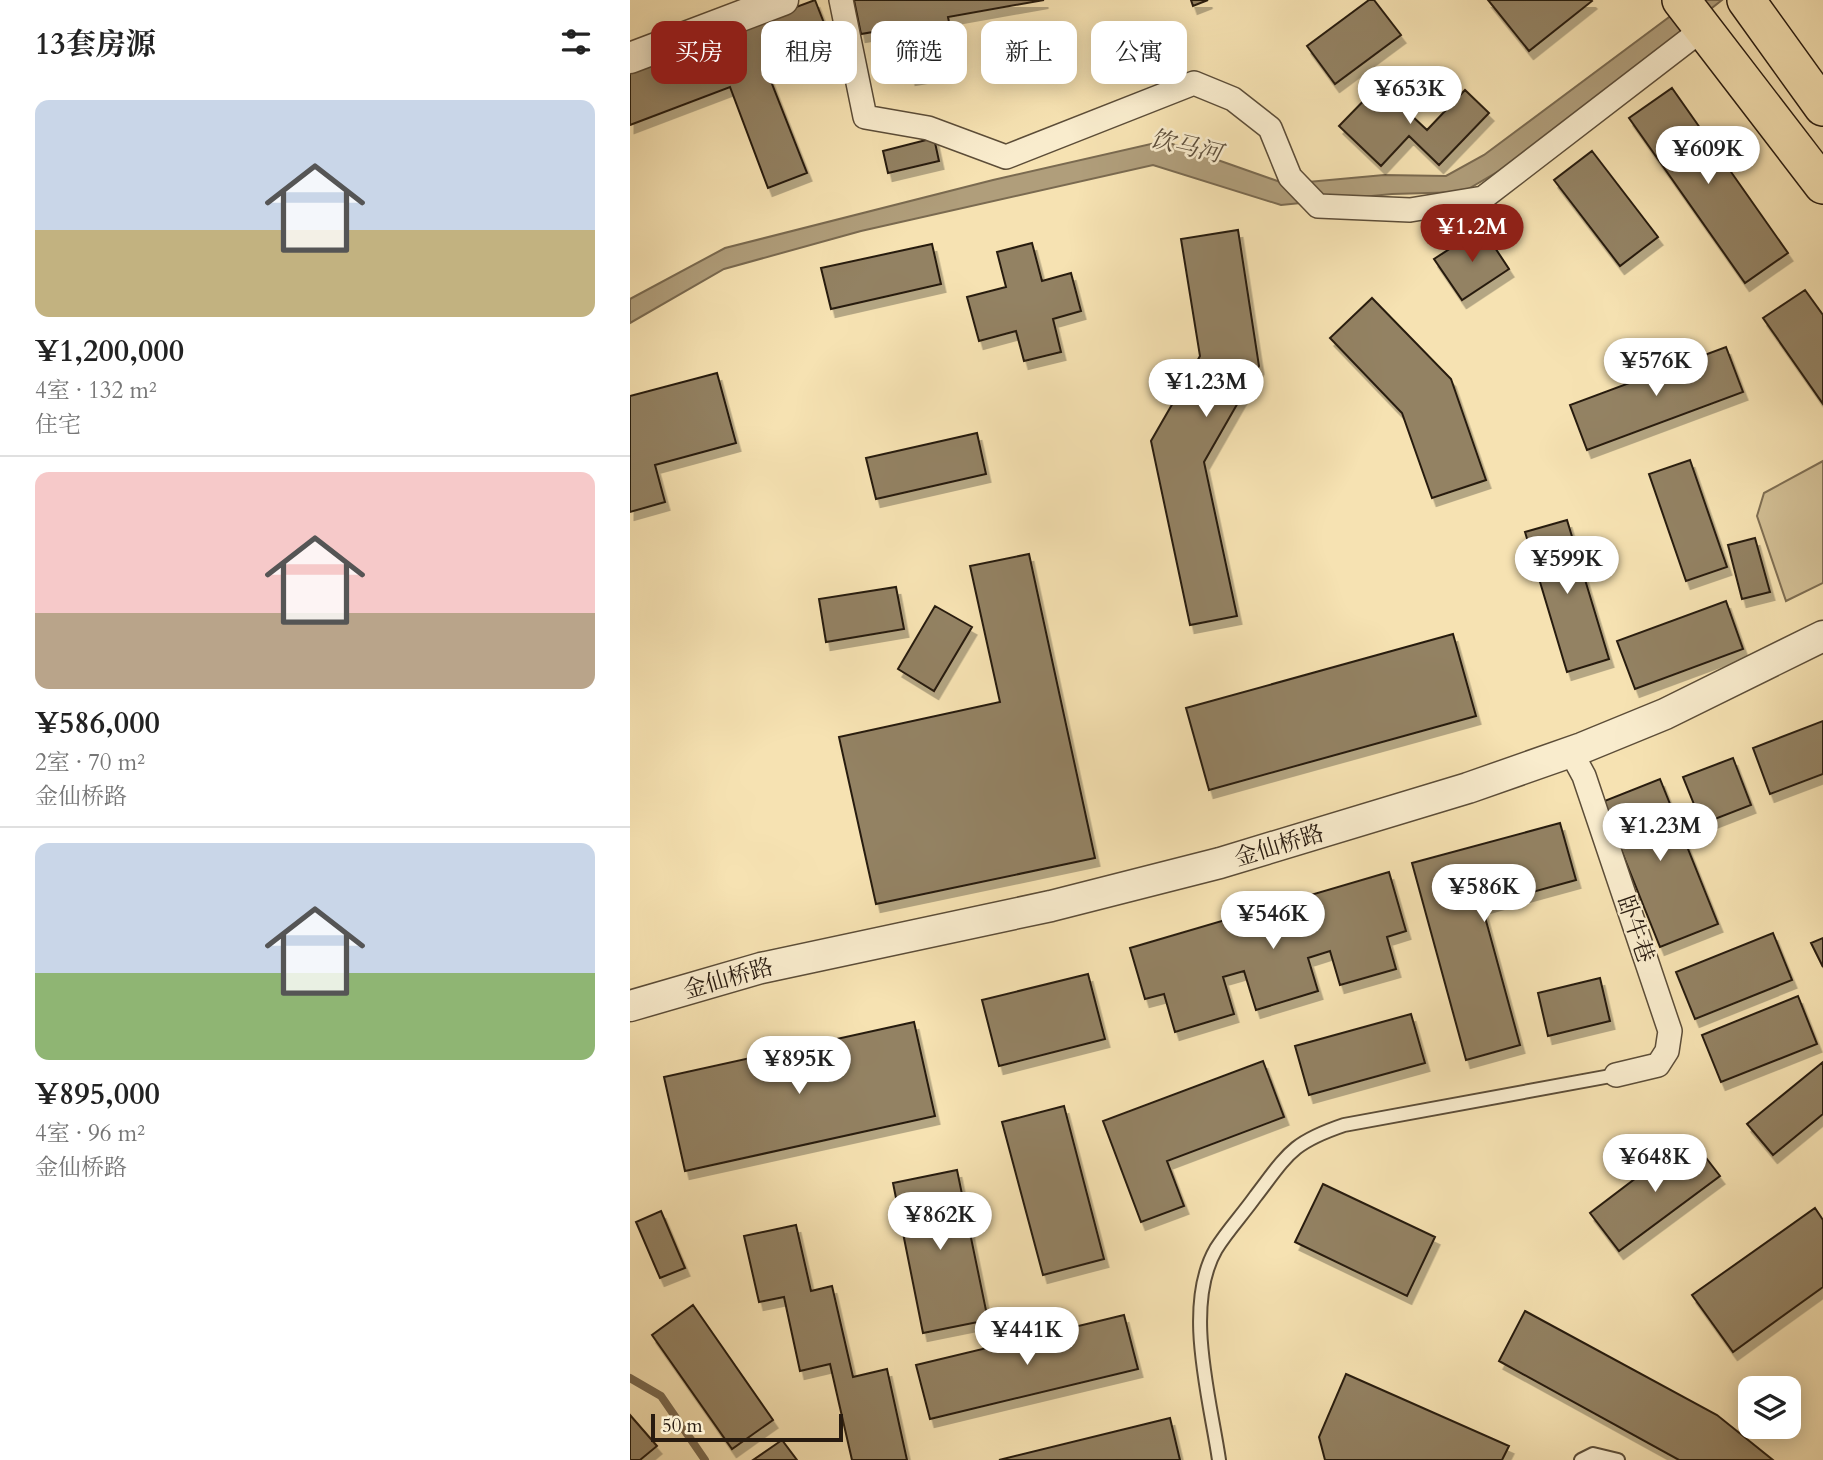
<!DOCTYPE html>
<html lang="zh">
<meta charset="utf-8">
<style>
:root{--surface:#fff;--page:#f2f2f2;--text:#222;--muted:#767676;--line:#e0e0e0;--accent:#8f2418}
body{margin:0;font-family:Cardo,"Noto Serif SC",serif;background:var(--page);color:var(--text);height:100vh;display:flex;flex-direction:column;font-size:26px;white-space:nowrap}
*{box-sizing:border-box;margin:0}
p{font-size:23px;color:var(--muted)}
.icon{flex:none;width:38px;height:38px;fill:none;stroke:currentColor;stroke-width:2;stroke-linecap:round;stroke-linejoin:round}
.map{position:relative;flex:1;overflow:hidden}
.side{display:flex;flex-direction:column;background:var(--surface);width:630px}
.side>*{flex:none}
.guide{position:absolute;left:21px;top:21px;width:665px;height:63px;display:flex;gap:14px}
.tools{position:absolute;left:1108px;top:1376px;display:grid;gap:14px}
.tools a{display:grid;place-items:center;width:63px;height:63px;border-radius:14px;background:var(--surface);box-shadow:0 4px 18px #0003;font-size:35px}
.scale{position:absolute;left:21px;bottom:18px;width:192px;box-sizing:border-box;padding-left:7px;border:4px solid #281b10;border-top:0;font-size:19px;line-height:24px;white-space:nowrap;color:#281b10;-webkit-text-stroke:5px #f9eccd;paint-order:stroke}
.price{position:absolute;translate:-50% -60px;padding:0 16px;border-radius:24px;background:#fff;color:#222;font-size:23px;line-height:46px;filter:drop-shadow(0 2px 4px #0008)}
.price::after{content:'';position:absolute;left:50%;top:42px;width:21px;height:16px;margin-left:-10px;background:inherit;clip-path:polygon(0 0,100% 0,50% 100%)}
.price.on{background:var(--accent);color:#fff}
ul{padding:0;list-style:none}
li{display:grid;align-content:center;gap:14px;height:371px;padding:0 35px}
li+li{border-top:2px solid var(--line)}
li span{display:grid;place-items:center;height:217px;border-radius:14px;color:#555}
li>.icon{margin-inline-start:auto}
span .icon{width:126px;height:126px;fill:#fffc;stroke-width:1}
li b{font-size:30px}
h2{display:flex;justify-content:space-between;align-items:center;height:84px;padding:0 35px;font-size:30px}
.tag{padding:0 24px;border-radius:14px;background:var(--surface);box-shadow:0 4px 18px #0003;font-size:24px;line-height:63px}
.tag.on{background:var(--accent);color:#fff}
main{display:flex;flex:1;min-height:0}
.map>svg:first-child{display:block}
.green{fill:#d3c096;stroke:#7e6e53;stroke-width:2}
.water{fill:#b09e7b;stroke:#7a6a50;stroke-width:2}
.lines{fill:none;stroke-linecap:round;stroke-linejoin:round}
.stream{stroke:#7a6a50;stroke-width:8}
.building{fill:#938264;stroke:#281b10;stroke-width:2;filter:url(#shadow)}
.service-casing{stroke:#5c4d38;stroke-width:16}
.minor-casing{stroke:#5c4d38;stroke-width:26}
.tertiary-casing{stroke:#5c4d38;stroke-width:33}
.primary-casing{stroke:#281b10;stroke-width:40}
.service{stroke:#f9eccd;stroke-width:12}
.minor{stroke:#f9eccd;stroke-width:23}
.tertiary{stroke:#f9eccd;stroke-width:30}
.primary{stroke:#f6e2b2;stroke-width:37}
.labels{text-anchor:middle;stroke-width:5;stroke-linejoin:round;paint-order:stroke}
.street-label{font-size:23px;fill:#281b10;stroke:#f9eccd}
.water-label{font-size:24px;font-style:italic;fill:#5e4f3b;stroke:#f9eccd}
</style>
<main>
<section class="side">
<h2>13套房源<svg class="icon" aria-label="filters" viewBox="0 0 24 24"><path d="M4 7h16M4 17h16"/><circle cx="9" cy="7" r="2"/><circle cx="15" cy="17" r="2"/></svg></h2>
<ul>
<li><span style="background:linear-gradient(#c9d6e8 60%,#c2b280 0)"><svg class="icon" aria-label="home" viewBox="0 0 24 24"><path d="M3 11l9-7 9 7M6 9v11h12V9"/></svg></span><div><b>¥1,200,000</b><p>4室 · 132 m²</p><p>住宅</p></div></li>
<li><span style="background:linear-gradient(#f6c9c9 65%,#b9a48a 0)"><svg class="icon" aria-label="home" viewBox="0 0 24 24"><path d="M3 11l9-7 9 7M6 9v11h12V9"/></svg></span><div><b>¥586,000</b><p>2室 · 70 m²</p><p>金仙桥路</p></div></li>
<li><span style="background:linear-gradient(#c9d6e8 60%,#8fb573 0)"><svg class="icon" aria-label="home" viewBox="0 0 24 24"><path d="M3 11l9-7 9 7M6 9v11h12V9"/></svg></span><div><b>¥895,000</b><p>4室 · 96 m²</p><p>金仙桥路</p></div></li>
</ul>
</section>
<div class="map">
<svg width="1193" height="1460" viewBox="0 0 1193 1460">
<defs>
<filter id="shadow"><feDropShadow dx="4.5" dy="8" stdDeviation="0" flood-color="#0004"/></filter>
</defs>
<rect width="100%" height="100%" fill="#f6e2b2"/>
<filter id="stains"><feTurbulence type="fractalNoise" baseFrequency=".00286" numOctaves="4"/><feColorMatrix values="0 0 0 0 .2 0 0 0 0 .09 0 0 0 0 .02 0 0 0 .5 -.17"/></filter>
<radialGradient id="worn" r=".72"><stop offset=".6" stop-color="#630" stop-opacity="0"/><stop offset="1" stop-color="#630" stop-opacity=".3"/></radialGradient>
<path class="green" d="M 1193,461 L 1193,583 L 1156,601 L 1127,516 L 1134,493 Z"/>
<path class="water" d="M 1062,0 L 1092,0 L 898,154 L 833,192 L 762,194 L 651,205 L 523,165 L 231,231 L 94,269 L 0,323 L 0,299 L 95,248 L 363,180 L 534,141 L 656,184 L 754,175 L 816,176 L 854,155 Z"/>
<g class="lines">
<path class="stream" d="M 0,1378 L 31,1396 L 75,1460"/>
</g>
<path class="building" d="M 185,0 L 201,41 L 135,66 L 177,173 L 138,188 L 100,87 L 0,125 L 0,69 Z
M 224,0 L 414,0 L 318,17 L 328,69 L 281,77 L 272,27 L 231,34 Z
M 561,0 L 578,0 L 563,6 Z
M 739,0 L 744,0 L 771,35 L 705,84 L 677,46 Z
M 858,0 L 961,0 L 962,1 L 899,51 Z
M 749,85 L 797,130 L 835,90 L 859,113 L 809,165 L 779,136 L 751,166 L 709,126 Z
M 1042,88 L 1158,253 L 1115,283 L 999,118 Z
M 304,138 L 309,161 L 258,173 L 253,151 Z
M 962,151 L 1028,237 L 990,266 L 924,180 Z
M 852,228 L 879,269 L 832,300 L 804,259 Z
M 608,230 L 629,366 L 574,462 L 607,616 L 560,625 L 521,441 L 570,356 L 551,239 Z
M 402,243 L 412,281 L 441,273 L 451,311 L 423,319 L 431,352 L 394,361 L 386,331 L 349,341 L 337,297 L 376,287 L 367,252 Z
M 302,244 L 311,284 L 201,309 L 191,268 Z
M 1175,290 L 1193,315 L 1193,404 L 1133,318 Z
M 742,298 L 821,379 L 856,480 L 802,498 L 772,413 L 700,338 Z
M 1096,347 L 1113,392 L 957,450 L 940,405 Z
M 87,373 L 106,443 L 25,465 L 35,502 L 0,512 L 0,396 Z
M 347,433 L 356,474 L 246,499 L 236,458 Z
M 1060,460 L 1097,567 L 1056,581 L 1019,474 Z
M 937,520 L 979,659 L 937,672 L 895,532 Z
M 1125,538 L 1140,592 L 1112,599 L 1098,545 Z
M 399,554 L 465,858 L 246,904 L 209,737 L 370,702 L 340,566 Z
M 266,587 L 274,629 L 196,642 L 189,599 Z
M 1096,601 L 1113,649 L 1005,689 L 987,641 Z
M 305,606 L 342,627 L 304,691 L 268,669 Z
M 823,634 L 846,716 L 579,790 L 556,708 Z
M 1193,721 L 1193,774 L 1140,794 L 1123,748 Z
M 1103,758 L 1121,805 L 1072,824 L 1053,777 Z
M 1030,779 L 1088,924 L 1030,947 L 972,802 Z
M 930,823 L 946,880 L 852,906 L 890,1045 L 836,1060 L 782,863 Z
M 759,872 L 776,931 L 757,937 L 766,969 L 710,985 L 700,951 L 678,958 L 688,991 L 626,1010 L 614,971 L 593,977 L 604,1014 L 545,1032 L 534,994 L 515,999 L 500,948 Z
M 1143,933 L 1162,980 L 1065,1019 L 1046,972 Z
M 1193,938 L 1193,967 L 1181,943 Z
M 458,974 L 475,1039 L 369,1066 L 352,1000 Z
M 970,978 L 980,1021 L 918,1036 L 908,993 Z
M 1168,996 L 1187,1044 L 1091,1082 L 1072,1035 Z
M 781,1014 L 795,1063 L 679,1095 L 665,1046 Z
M 284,1022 L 305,1116 L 55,1171 L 34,1077 Z
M 633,1061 L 654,1117 L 537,1161 L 554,1206 L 511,1222 L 473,1121 Z
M 1193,1062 L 1193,1114 L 1143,1155 L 1117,1124 Z
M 434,1106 L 474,1259 L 413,1275 L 372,1122 Z
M 1060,1137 L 1090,1176 L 989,1251 L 960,1213 Z
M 327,1170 L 358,1320 L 293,1333 L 263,1183 Z
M 693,1184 L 805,1237 L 777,1296 L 665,1242 Z
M 1185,1208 L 1193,1220 L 1193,1287 L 1103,1352 L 1062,1295 Z
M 31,1211 L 55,1268 L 30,1278 L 6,1222 Z
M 166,1225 L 181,1291 L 202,1286 L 223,1377 L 257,1369 L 277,1460 L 222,1460 L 200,1364 L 170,1371 L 154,1297 L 129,1302 L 114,1236 Z
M 63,1305 L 143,1420 L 102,1449 L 22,1335 Z
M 895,1311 L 1087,1415 L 1143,1460 L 1049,1460 L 869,1361 Z
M 494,1315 L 508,1369 L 300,1419 L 286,1365 Z
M 716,1374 L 879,1446 L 872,1460 L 695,1460 L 689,1437 Z
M 0,1415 L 27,1446 L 10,1460 L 0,1460 Z
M 540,1418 L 550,1460 L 369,1460 Z
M 152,1440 L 167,1460 L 123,1460 Z"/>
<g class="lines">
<defs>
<path id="service" d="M 589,1460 C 580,1398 553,1306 586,1249 C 597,1231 613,1214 625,1197 C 658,1154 661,1143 714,1125 L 986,1075
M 951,1460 L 963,1454 L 988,1460"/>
<path id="minor" d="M 211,0 L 235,117 L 298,128 L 376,157 L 564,83 L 603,99 L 640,128 L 660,177 L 688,206 L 780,210 L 853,198 L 1074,28
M 941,752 L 954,776 L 1040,1031 L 1037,1051 L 1028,1065 L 986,1075"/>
<path id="tertiary" d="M 0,58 L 153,0
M 0,1006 L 131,968 L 421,906 L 590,863 L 838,788 L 952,748 L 1035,714 L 1193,636"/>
<path id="primary" d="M 1051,0 L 1193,185
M 1116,0 L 1193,107"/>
</defs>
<use href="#service" class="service-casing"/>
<use href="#minor" class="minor-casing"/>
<use href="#tertiary" class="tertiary-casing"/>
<use href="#primary" class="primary-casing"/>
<use href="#service" class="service"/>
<use href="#minor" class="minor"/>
<use href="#tertiary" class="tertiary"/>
<use href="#primary" class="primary"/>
</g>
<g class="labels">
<g class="street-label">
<text transform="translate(649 845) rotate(-17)" y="8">金仙桥路</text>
<text transform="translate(1006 929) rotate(71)" y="8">卧牛巷</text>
<text transform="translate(98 978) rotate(-16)" y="8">金仙桥路</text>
</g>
<g class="water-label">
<text transform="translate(556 146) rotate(13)" y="8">饮马河</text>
</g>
</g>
<rect width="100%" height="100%" filter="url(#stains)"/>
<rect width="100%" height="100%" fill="url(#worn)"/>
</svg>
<div class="tools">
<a><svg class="icon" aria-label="layers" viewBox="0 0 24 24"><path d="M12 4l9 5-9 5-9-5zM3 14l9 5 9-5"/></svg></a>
</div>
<div class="scale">50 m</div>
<b class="price" style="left:780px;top:126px">¥653K</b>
<b class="price" style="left:1078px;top:186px">¥609K</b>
<b class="price on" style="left:842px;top:264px">¥1.2M</b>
<b class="price" style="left:1026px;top:398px">¥576K</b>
<b class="price" style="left:576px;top:419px">¥1.23M</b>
<b class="price" style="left:937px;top:596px">¥599K</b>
<b class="price" style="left:1030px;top:863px">¥1.23M</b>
<b class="price" style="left:854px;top:924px">¥586K</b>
<b class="price" style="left:643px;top:951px">¥546K</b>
<b class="price" style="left:169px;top:1096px">¥895K</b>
<b class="price" style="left:1025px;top:1194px">¥648K</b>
<b class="price" style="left:310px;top:1252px">¥862K</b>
<b class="price" style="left:397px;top:1367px">¥441K</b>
<div class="guide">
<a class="tag on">买房</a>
<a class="tag">租房</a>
<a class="tag">筛选</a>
<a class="tag">新上</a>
<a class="tag">公寓</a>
</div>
</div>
</main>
